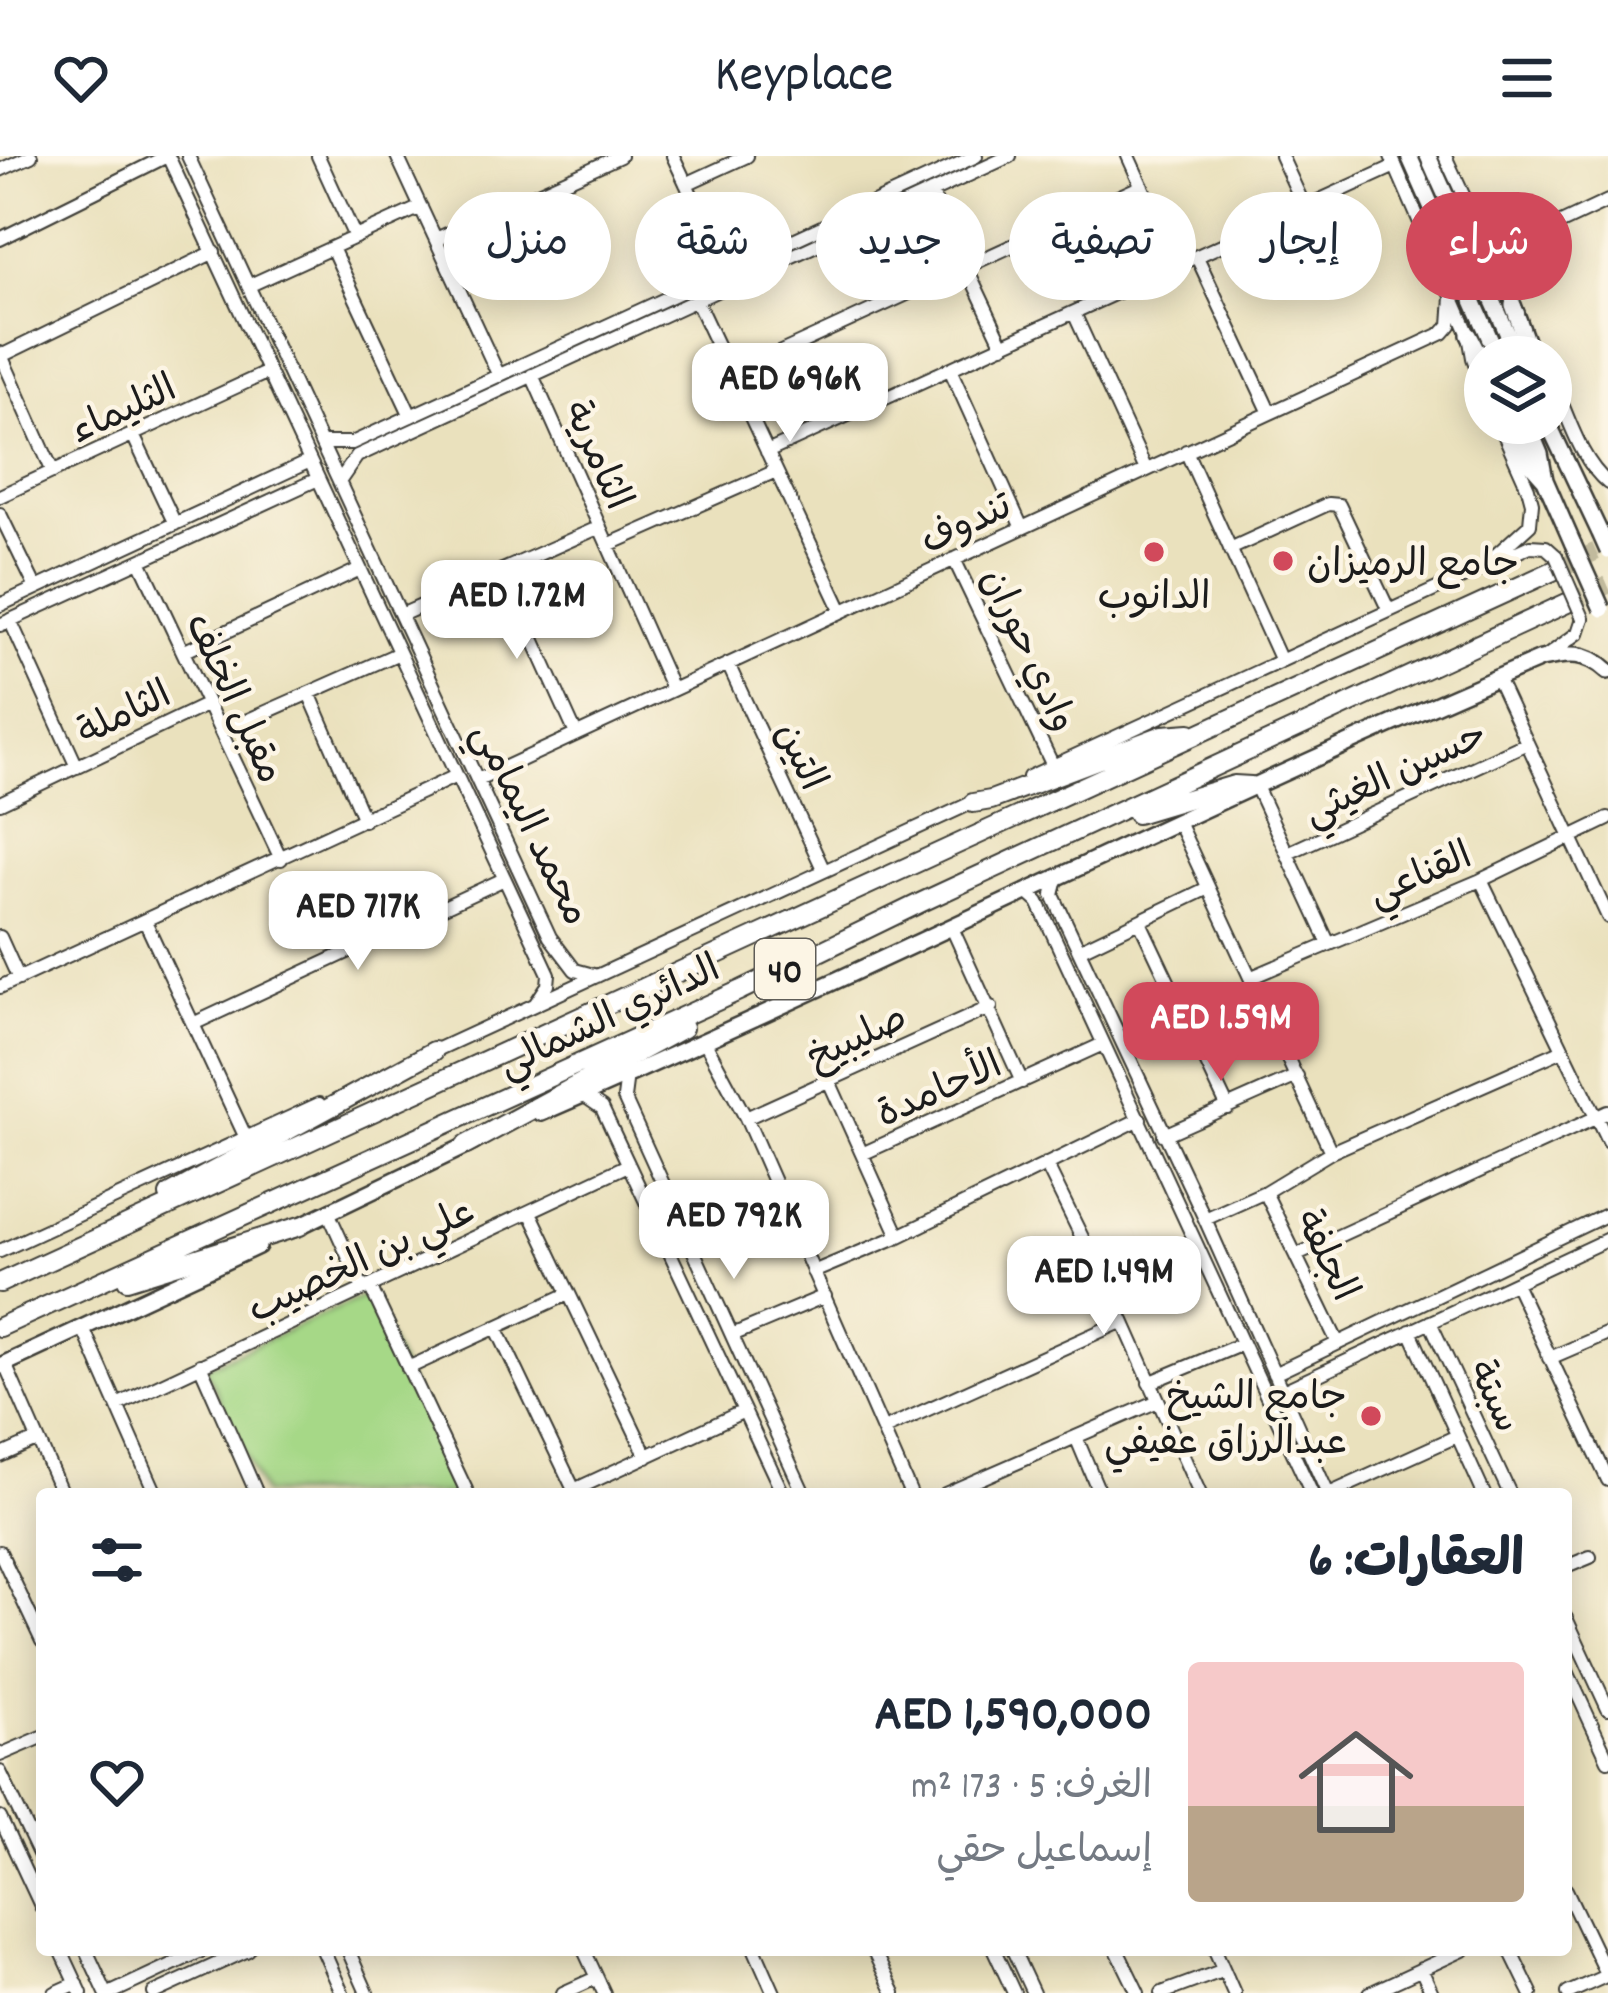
<!DOCTYPE html>
<html lang="ar">
<meta charset="utf-8">
<style>
:root{--surface:#fff;--page:#f2f2f3;--text:#1f2937;--muted:#747a83;--line:#e0e1e3;--accent:#d1495b}
body{margin:0;font-family:Dekko,"Playpen Sans Arabic",sans-serif;background:var(--page);color:var(--text);direction:rtl;height:100vh;display:flex;flex-direction:column;font-size:45px;white-space:nowrap}
*{box-sizing:border-box;margin:0}
p{font-size:39px;color:var(--muted)}
.icon{flex:none;width:66px;height:66px;fill:none;stroke:currentColor;stroke-width:2;stroke-linecap:round;stroke-linejoin:round}
.map{position:relative;flex:1;overflow:hidden;direction:ltr}
.panel{position:absolute;left:36px;top:1332px;width:1536px;height:468px;display:flex;flex-direction:column;background:var(--surface);border-radius:12px;box-shadow:0 6px 30px #0003;direction:rtl}
.panel>*{flex:none}
.banner{position:absolute;left:36px;top:36px;width:1536px;height:108px;direction:rtl;display:flex;gap:24px}
.tools{position:absolute;left:1464px;top:180px;display:grid;gap:24px}
.tools a{display:grid;place-items:center;width:108px;height:108px;border-radius:50%;background:var(--surface);box-shadow:0 6px 30px #0003;font-size:60px}
.price{position:absolute;translate:-50% -102px;padding:0 27px;border-radius:24px;background:#fff;color:#222;font-size:39px;line-height:78px;filter:drop-shadow(0 3px 6px #0008)}
.price::after{content:'';position:absolute;left:50%;top:72px;width:36px;height:27px;margin-left:-18px;background:inherit;clip-path:polygon(0 0,100% 0,50% 100%)}
.price.current{background:var(--accent);color:#fff}
ul{padding:0;list-style:none}
li{display:flex;align-items:center;gap:36px;height:300px;padding:0 48px}
li+li{border-top:3px solid var(--line)}
li span{display:grid;place-items:center;flex:none;width:336px;height:240px;border-radius:12px;color:#555}
li>.icon{margin-inline-start:auto}
span .icon{width:144px;height:144px;fill:#fffc;stroke-width:1}
li b{font-size:51px}
h2{display:flex;justify-content:space-between;align-items:center;height:144px;padding:0 48px;font-size:51px}
.pill{padding:0 42px;border-radius:54px;background:var(--surface);box-shadow:0 6px 30px #0003;font-size:42px;line-height:108px}
.pill.current{background:var(--accent);color:#fff}
header{display:flex;justify-content:space-between;align-items:center;height:156px;padding:0 48px;background:var(--surface);font-size:54px;font-weight:600}
.map>svg:first-child{display:block}
.green{fill:#a6d887;stroke:#617a52;stroke-width:3}
.lines{fill:none;stroke-linecap:round;stroke-linejoin:round}
.highway-tunnel{stroke:#c1ba9d;stroke-width:18;stroke-dasharray:18 9;stroke-linecap:butt}
.minor-casing{stroke:#3b3a34;stroke-width:16}
.major-casing{stroke:#3b3a34;stroke-width:20}
.highway-casing{stroke:#3b3a34;stroke-width:22}
.minor{stroke:#fff;stroke-width:12}
.major{stroke:#fff;stroke-width:15}
.highway{stroke:#fff;stroke-width:18}
.minor-bridge-casing{stroke:#3b3a34;stroke-width:16;stroke-linecap:butt}
.major-bridge-casing{stroke:#3b3a34;stroke-width:20;stroke-linecap:butt}
.minor-bridge{stroke:#fff;stroke-width:12}
.major-bridge{stroke:#fff;stroke-width:15}
.poi-dot{fill:#d1495b;stroke:#fcf5e5;stroke-width:4.5}
.labels{text-anchor:middle;stroke-width:9;stroke-linejoin:round;paint-order:stroke}
.shield{fill:#fcf5e5;stroke:#5f5d58;stroke-width:3}
.shield-label{font-size:36px;font-weight:bold;fill:#1c1c1c}
.street-label{font-size:39px;fill:#1c1c1c;stroke:#fcf5e5}
.poi-label{font-size:39px;fill:#1c1c1c;stroke:#fcf5e5;text-anchor:start}
</style>
<header><svg class="icon" aria-label="menu" viewBox="0 0 24 24"><path d="M4 6h16M4 12h16M4 18h16"/></svg>Keyplace<svg class="icon" aria-label="heart" viewBox="0 0 24 24"><path d="M12 20l-8-8c-3-5 5-10 8-4 3-6 11-1 8 4z"/></svg></header>
<div class="map">
<svg width="1608" height="1837" viewBox="0 0 1608 1837">
<rect width="100%" height="100%" fill="#fcf5e5"/>
<filter id="ink" filterUnits="userSpaceOnUse"><feTurbulence type="fractalNoise" baseFrequency=".00833" numOctaves="2"/><feDisplacementMap in="SourceGraphic" scale="24" xChannelSelector="R" yChannelSelector="G"/><feConvolveMatrix kernelMatrix="1 2 1 2 8 2 1 2 1" color-interpolation-filters="sRGB"/></filter>
<filter id="wash" filterUnits="userSpaceOnUse"><feTurbulence type="fractalNoise" baseFrequency=".004" numOctaves="4" result="noise"/><feDisplacementMap in="SourceGraphic" scale="48" xChannelSelector="R" yChannelSelector="G"/><feGaussianBlur stdDeviation="2.7" result="paint"/><feColorMatrix in="noise" values="0 0 0 0 0 0 0 0 0 0 0 0 0 0 0 0 0 1.4 0 .05"/><feComposite in="paint" operator="in"/></filter>
<g filter="url(#wash)">
<rect width="100%" height="100%" fill="#eae1bd"/>
<path class="green" d="M 369,1138 L 459,1338 L 263,1338 L 205,1211 Z"/>
</g>
<g filter="url(#ink)">
<g class="lines">
<path class="highway-tunnel" d="M 1555,414 L 1608,390
M 1567,447 L 1608,429"/>
<defs>
<path id="minor" d="M 168,0 L 549,818 L 548,829 L 536,847
M 188,0 L 550,781 L 575,814 L 597,820
M 318,0 L 355,81
M 397,0 L 499,220
M 673,0 L 727,115
M 1128,0 L 1178,110
M 1281,0 L 1305,52
M 1391,0 L 1469,179 L 1473,202 L 1485,233
M 1445,0 L 1518,157
M 0,14 L 31,0
M 686,28 L 747,0
M 931,36 L 1003,189
M 0,83 L 167,0
M 436,83 L 620,0
M 1486,87 L 1512,90 L 1608,45
M 332,92 L 411,260
M 1197,101 L 1270,257
M 248,130 L 421,51
M 696,144 L 842,455
M 1074,157 L 1146,314
M 0,197 L 53,316
M 1,200 L 214,96
M 950,213 L 1022,372
M 532,219 L 672,533
M 731,219 L 1142,30
M 1551,223 C 1567,255 1579,304 1608,327
M 133,279 L 175,368
M 321,287 L 352,287 L 976,0
M 1186,295 L 1281,505
M 767,296 L 1395,10
M 339,326 L 357,300 L 1010,0
M 0,340 L 268,216
M 0,358 L 36,432
M 608,389 L 776,315
M 1230,393 L 1328,348 L 1339,349 L 1389,455
M 1496,399 L 1530,368 L 1532,347 L 1528,332 L 1499,267
M 954,403 L 1053,610
M 140,405 L 281,703
M 502,414 L 576,578
M 0,449 L 310,305
M 401,459 L 600,371
M 10,464 L 77,611
M 0,469 L 318,323
M 183,496 L 360,413
M 1547,500 L 1578,477 L 1583,462
M 728,508 L 824,715
M 1497,522 L 1608,761
M 309,537 L 364,664
M 221,576 L 397,498
M 1029,621 L 1530,390 L 1546,391 L 1556,400
M 478,624 L 1443,177 L 1450,169 L 1452,141
M 1255,628 L 1328,786
M 0,647 L 208,548
M 1178,666 L 1331,996
M 1288,697 L 1525,588
M 1057,723 L 1053,739 L 1205,1063 L 1328,1338
M 1481,724 L 1608,986
M 1028,737 L 1038,746 L 1312,1338
M 145,765 L 246,982
M 1140,766 L 1228,952
M 952,772 L 1022,926
M 0,781 L 19,823
M 1079,794 L 1208,732
M 1252,821 L 1481,724 L 1608,663
M 0,831 L 454,621
M 193,868 L 502,724
M 704,884 L 746,962 L 911,1338
M 430,897 L 978,644
M 627,919 L 624,942 L 804,1338
M 829,925 L 899,1080
M 583,939 L 602,952 L 783,1338
M 746,962 L 991,851
M 1164,979 L 1297,920
M 862,998 L 1103,888
M 1046,1008 L 1123,1165 L 1200,1338
M 1265,1036 L 1338,1187
M 530,1056 L 647,1301
M 329,1058 L 363,1133
M 1205,1063 L 1265,1036 L 1331,996 L 1563,894
M 0,1095 L 319,948
M 1297,1099 L 1608,956
M 813,1116 L 899,1080 L 1140,963
M 1515,1127 L 1608,1324
M 370,1130 L 468,1338
M 1430,1166 L 1510,1338
M 496,1171 L 576,1338
M 83,1172 L 156,1338
M 1410,1175 L 1484,1338
M 732,1179 L 825,1140
M 1550,1202 L 1608,1177
M 5,1208 L 62,1338
M 200,1209 L 257,1338
M 408,1212 L 568,1138
M 1274,1218 L 1608,1058
M 1149,1227 L 1242,1188
M 1281,1236 L 1608,1083
M 117,1249 L 628,1009
M 884,1273 L 1123,1165
M 1076,1281 L 1100,1338
M 0,1300 L 36,1284
M 574,1334 L 744,1255
M 945,1338 L 1158,1245
M 1329,1338 L 1457,1280
M 0,1396 L 42,1485
M 1566,1411 L 1590,1401
M 1566,1462 L 1608,1553
M 1566,1513 L 1608,1604
M 0,1599 L 42,1581
M 0,1616 L 42,1704
M 0,1662 L 42,1752
M 1566,1734 L 1607,1820
M 61,1794 L 81,1837
M 86,1794 L 106,1837
M 323,1794 L 342,1837
M 348,1794 L 367,1837
M 584,1794 L 604,1837
M 755,1794 L 774,1837
M 873,1794 L 894,1837
M 994,1794 L 1014,1837
M 1013,1794 L 1033,1837
M 1117,1794 L 1138,1837
M 1215,1794 L 1234,1837
M 1510,1794 L 1531,1837
M 1421,1813 L 1432,1837
M 55,1837 L 77,1827
M 111,1837 L 203,1794
M 154,1837 L 248,1794
M 563,1837 L 596,1822
M 1162,1837 L 1224,1814
M 1370,1837 L 1463,1794
M 1568,1837 L 1608,1819"/>
<path id="major" d="M 1409,0 L 1498,201
M 1428,0 L 1518,201
M 1513,149 L 1532,201
M 1469,179 L 1485,210
M 1511,267 L 1529,306 L 1545,324
M 1527,267 L 1540,298 L 1545,324 L 1573,388
M 1548,267 L 1600,377
M 541,957 C 877,812 1204,646 1541,503 C 1568,497 1587,495 1608,515
M 291,1074 L 474,986
M 0,1210 L 258,1090"/>
<path id="highway" d="M 973,647 L 991,644 L 1163,579 L 1190,577
M 1137,658 L 1234,629 L 1251,630
M 466,989 L 683,872
M 169,1039 L 434,895
M 127,1124 L 300,1070
M 0,1127 L 1555,414
M 0,1171 L 741,834 L 922,746 L 1567,447"/>
</defs>
<use href="#minor" class="minor-casing"/>
<use href="#major" class="major-casing"/>
<use href="#highway" class="highway-casing"/>
<use href="#minor" class="minor"/>
<use href="#major" class="major"/>
<use href="#highway" class="highway"/>
<defs>
<path id="minor-bridge" d="M 1556,400 L 1583,462"/>
<path id="major-bridge" d="M 1600,377 L 1608,395
M 1573,388 L 1602,453"/>
</defs>
<use href="#minor-bridge" class="minor-bridge-casing"/>
<use href="#major-bridge" class="major-bridge-casing"/>
<use href="#minor-bridge" class="minor-bridge"/>
<use href="#major-bridge" class="major-bridge"/>
</g>
</g>
<g class="poi-dot">
<circle cx="1154" cy="396" r="12"/>
<circle cx="1283" cy="405" r="12"/>
<circle cx="1371" cy="1260" r="12"/>
</g>
<g class="labels">
<rect class="shield" x="755" y="783" width="60" height="60" rx="9"/>
<g class="shield-label">
<text x="785" y="826">40</text>
</g>
<g class="street-label">
<text transform="translate(122 251) rotate(-25)" y="14">الثليماء</text>
<text transform="translate(600 298) rotate(66)" y="14">الثامرية</text>
<text transform="translate(965 365) rotate(-25)" y="14">تندوف</text>
<text transform="translate(1031 493) rotate(65)" y="14">وادي حوران</text>
<text transform="translate(237 541) rotate(65)" y="14">مقبل الخلف</text>
<text transform="translate(123 555) rotate(-26)" y="14">الثاملة</text>
<text transform="translate(803 599) rotate(65)" y="14">التين</text>
<text transform="translate(1394 615) rotate(-25)" y="14">حسين الغيثي</text>
<text transform="translate(533 667) rotate(64)" y="14">محمد اليمامي</text>
<text transform="translate(1419 716) rotate(-23)" y="14">القناعي</text>
<text transform="translate(608 858) rotate(-25)" y="14">الدائري الشمالي</text>
<text transform="translate(856 879) rotate(-25)" y="14">صليبيخ</text>
<text transform="translate(938 931) rotate(-24)" y="14">الأحامدة</text>
<text transform="translate(1329 1098) rotate(64)" y="14">الجلفة</text>
<text transform="translate(360 1102) rotate(-25)" y="14">علي بن الخصيب</text>
<text transform="translate(1497 1239) rotate(65)" y="14">سبتة</text>
</g>
<g class="poi-label">
<text x="1307" y="419">جامع الرميزان</text>
<text x="1154" y="452" text-anchor="middle">الدانوب</text>
<text x="1347" y="1252" text-anchor="end">جامع الشيخ<tspan x="1347" dy="45">عبدالرزاق عفيفي</tspan></text>
</g>
</g>
</svg>
<div class="tools">
<a><svg class="icon" aria-label="layers" viewBox="0 0 24 24"><path d="M12 4l9 5-9 5-9-5zM3 14l9 5 9-5"/></svg></a>
</div>
<b class="price" style="left:790px;top:289px">AED 696K</b>
<b class="price" style="left:517px;top:506px">AED 1.72M</b>
<b class="price" style="left:358px;top:817px">AED 717K</b>
<b class="price current" style="left:1221px;top:928px">AED 1.59M</b>
<b class="price" style="left:734px;top:1126px">AED 792K</b>
<b class="price" style="left:1104px;top:1182px">AED 1.49M</b>
<div class="banner">
<a class="pill current">شراء</a>
<a class="pill">إيجار</a>
<a class="pill">تصفية</a>
<a class="pill">جديد</a>
<a class="pill">شقة</a>
<a class="pill">منزل</a>
</div>
<section class="panel">
<h2>العقارات: 6<svg class="icon" aria-label="filters" viewBox="0 0 24 24"><path d="M4 7h16M4 17h16"/><circle cx="9" cy="7" r="2"/><circle cx="15" cy="17" r="2"/></svg></h2>
<ul>
<li><span style="background:linear-gradient(#f6c9c9 60%,#b9a48a 0)"><svg class="icon" aria-label="home" viewBox="0 0 24 24"><path d="M3 11l9-7 9 7M6 9v11h12V9"/></svg></span><div><b>AED 1,590,000</b><p>الغرف: 5 · 173 m²</p><p>إسماعيل حقي</p></div><svg class="icon" aria-label="heart" viewBox="0 0 24 24"><path d="M12 20l-8-8c-3-5 5-10 8-4 3-6 11-1 8 4z"/></svg></li>
</ul>
</section>
</div>
